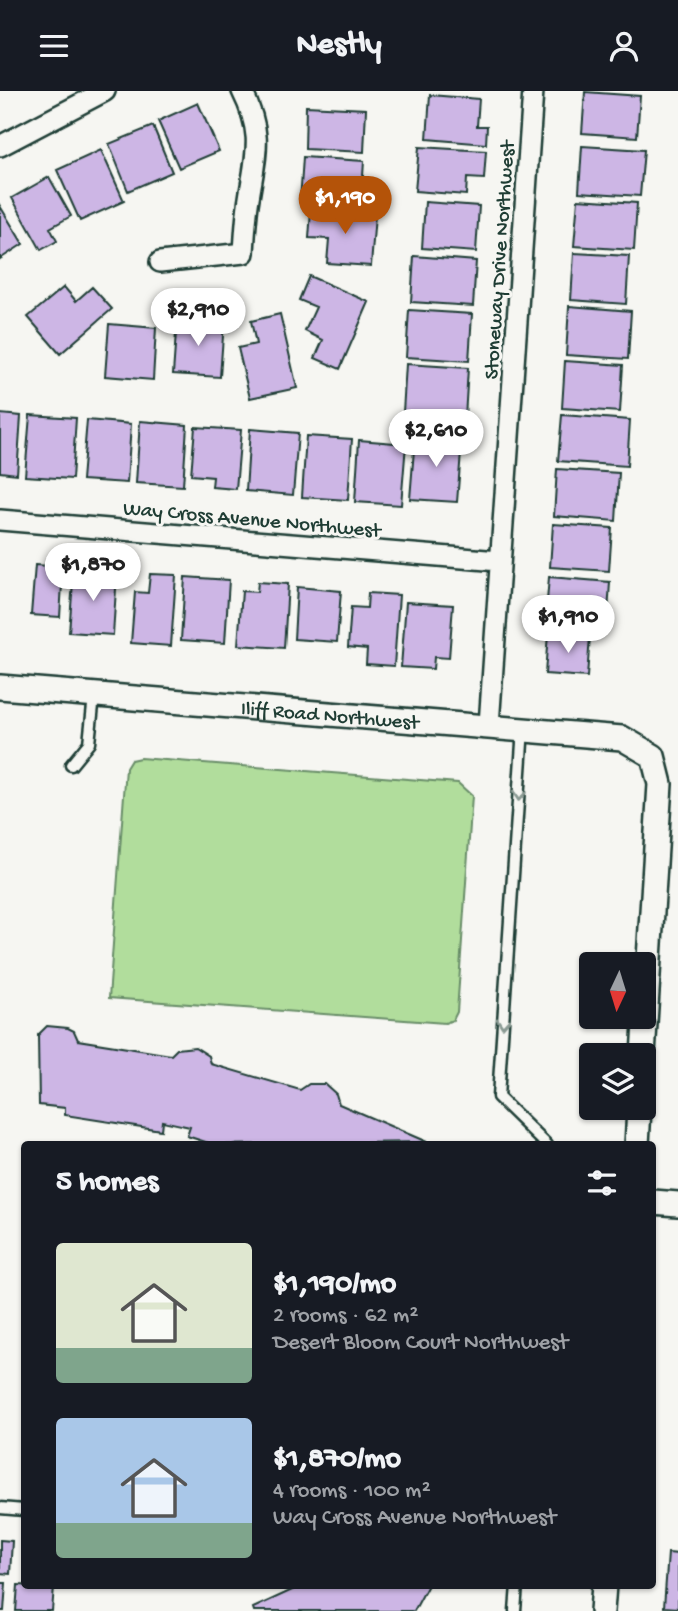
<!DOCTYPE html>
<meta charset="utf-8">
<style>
:root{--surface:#171b24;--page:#20242c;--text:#f1f3f6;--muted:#9ea1a6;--accent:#b45309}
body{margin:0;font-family:"Gochi Hand",sans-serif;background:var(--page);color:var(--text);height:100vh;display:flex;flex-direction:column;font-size:26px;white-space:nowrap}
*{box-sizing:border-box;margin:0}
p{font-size:23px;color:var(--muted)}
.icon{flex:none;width:38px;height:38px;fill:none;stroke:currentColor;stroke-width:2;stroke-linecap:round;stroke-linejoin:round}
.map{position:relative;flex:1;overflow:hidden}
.details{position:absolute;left:21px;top:1050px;width:635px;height:448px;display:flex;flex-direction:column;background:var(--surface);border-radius:7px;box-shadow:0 2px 5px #0004}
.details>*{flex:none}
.needle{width:46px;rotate:184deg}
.fabs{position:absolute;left:579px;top:861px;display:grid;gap:14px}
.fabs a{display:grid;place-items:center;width:77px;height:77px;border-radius:7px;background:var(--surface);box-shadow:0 2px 5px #0004;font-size:35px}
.price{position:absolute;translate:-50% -60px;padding:0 16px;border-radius:24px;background:#fff;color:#222;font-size:23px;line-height:46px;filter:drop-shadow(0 2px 4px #0008)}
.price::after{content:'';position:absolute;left:50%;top:42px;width:21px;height:16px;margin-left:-10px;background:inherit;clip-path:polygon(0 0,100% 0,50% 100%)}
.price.current{background:var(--accent);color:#fff}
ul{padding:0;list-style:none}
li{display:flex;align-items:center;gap:21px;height:175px;padding:0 35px}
li span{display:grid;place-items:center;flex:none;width:196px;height:140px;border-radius:7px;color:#555}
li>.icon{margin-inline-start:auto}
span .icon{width:84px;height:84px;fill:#fffc;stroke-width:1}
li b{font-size:30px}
h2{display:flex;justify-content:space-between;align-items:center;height:84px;padding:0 35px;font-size:30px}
header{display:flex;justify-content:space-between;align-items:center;height:91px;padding:0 35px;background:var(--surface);font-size:32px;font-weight:800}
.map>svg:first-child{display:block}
.green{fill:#b1dd9c;stroke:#688d68;stroke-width:2}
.building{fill:#cdb6e5;stroke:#1f3d34;stroke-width:2}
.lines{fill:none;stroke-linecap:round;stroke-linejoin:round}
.service-casing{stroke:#1f3d34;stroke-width:15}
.minor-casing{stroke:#1f3d34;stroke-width:24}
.tertiary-casing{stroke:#1f3d34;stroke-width:28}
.service{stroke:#f6f6f2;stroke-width:10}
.minor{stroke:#f6f6f2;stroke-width:19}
.tertiary{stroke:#f6f6f2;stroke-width:23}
.oneway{stroke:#8a9a93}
.labels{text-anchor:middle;stroke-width:6;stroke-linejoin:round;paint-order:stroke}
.street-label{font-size:21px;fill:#1f3d34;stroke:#f6f6f2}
</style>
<header><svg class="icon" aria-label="menu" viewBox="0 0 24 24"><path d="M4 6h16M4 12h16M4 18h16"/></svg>Nestly<svg class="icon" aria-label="person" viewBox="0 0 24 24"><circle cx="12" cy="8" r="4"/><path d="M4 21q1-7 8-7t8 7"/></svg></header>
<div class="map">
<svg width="678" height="1520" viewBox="0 0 678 1520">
<rect width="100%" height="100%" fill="#f6f6f2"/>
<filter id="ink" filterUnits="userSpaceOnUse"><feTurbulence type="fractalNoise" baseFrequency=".0143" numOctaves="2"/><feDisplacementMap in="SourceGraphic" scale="14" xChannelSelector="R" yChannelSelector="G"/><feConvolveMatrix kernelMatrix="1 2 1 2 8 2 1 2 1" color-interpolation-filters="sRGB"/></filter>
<g filter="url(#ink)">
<path class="green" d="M 140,667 L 458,692 L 472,705 L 457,921 L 453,929 L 445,932 L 109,907 L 126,677 L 131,669 Z"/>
<path class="building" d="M 585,1 L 640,5 L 637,46 L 582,42 Z
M 430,4 L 479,8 L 477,35 L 487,35 L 486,53 L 427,48 Z
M 198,12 L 219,60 L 179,77 L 158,30 Z
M 306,15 L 366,18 L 364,61 L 305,58 Z
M 153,35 L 172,81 L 128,100 L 109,53 Z
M 582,55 L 644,59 L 640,105 L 579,101 Z
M 419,56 L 486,60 L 484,88 L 467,87 L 466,104 L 415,100 Z
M 101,59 L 124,110 L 80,130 L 57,79 Z
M 303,66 L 364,70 L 361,116 L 300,111 Z
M 49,86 L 71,125 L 50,137 L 57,150 L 41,159 L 12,107 Z
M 578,108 L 637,112 L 634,159 L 574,155 Z
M 425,111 L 479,115 L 476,161 L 422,157 Z
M 0,115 L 23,153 L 0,168 Z
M 311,120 L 375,124 L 371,175 L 327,172 L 329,148 L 309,147 Z
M 574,162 L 629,165 L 626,213 L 571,209 Z
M 414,165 L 476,170 L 473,215 L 411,211 Z
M 309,185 L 369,211 L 340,278 L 315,267 L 323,249 L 305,240 L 316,216 L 299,209 Z
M 64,196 L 76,210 L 92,196 L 112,218 L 60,263 L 28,226 Z
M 569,215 L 631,220 L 628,268 L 566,264 Z
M 409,219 L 472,223 L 469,270 L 406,266 Z
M 280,223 L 297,297 L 250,307 L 238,257 L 256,253 L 251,230 Z
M 177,228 L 224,231 L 220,286 L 173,283 Z
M 109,233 L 156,237 L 153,289 L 105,285 Z
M 565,270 L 623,274 L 620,321 L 562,317 Z
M 406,273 L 468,277 L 465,326 L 403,321 Z
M 0,323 L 21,325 L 17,383 L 0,381 Z
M 30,324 L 76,327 L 72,388 L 25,385 Z
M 562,324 L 630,329 L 627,375 L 558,370 Z
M 87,329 L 131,333 L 127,392 L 82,389 Z
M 140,330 L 187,334 L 183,395 L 136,392 Z
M 195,336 L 241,339 L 236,398 L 212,396 L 213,386 L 191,384 Z
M 250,338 L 298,342 L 293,404 L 246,400 Z
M 306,345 L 352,348 L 348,409 L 302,406 Z
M 415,346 L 462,349 L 457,411 L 410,408 Z
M 359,349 L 406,353 L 401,414 L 355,411 Z
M 557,378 L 619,382 L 616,430 L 554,425 Z
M 553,433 L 612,437 L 609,480 L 550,476 Z
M 35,474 L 63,476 L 60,526 L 31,524 Z
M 74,479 L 117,482 L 113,544 L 69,541 Z
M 150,483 L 176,484 L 171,555 L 131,552 L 135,501 L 148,502 Z
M 185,486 L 229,489 L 225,552 L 181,549 Z
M 549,486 L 610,491 L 607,538 L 545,534 Z
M 258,491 L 288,493 L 284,557 L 238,554 L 242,500 L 257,501 Z
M 297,496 L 341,500 L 337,551 L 294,548 Z
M 368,502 L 399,504 L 394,575 L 366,573 L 367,558 L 348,556 L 351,516 L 367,517 Z
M 406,511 L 453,514 L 449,567 L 434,566 L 433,578 L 401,576 Z
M 548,542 L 590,545 L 587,586 L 545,583 Z
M 47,935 L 68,937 L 74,940 L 78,949 L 171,964 L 177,958 L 195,956 L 209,965 L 211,973 L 300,999 L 309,993 L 325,993 L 336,1003 L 339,1013 L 427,1051 L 215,1054 L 187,1045 L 190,1036 L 162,1030 L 161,1039 L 65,1024 L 65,1017 L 39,1014 L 38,944 Z
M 0,1449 L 12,1450 L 10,1483 L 0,1482 Z
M 668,1462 L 678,1463 L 678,1517 L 664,1516 Z
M 0,1492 L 6,1492 L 4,1520 L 0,1520 Z
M 18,1494 L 54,1496 L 52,1520 L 16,1520 Z
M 303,1494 L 428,1494 L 414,1520 L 254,1520 L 253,1517 Z"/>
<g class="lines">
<defs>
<path id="service" d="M 523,637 L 498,1006 L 547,1054
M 71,674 L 89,652 L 94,605
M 0,1417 L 24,1419
M 515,1520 L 517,1494"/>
<path id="minor" d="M 0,55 L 105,0
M 160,171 L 244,162 C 245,144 246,125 249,107 C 256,62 264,44 242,0
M 0,429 L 499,470
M 489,634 L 533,0"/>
<g id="tertiary">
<path id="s1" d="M 0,596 L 622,647 L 653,665 L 660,693 L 643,964"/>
<path d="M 637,1054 L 639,1017"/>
<path d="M 653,1111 L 678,1113"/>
<path d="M 602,1520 L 604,1494"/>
</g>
</defs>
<use href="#service" class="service-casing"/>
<use href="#minor" class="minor-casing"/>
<use href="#tertiary" class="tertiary-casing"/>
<use href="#service" class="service"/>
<use href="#minor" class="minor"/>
<use href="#tertiary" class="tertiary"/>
</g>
<defs><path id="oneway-chevron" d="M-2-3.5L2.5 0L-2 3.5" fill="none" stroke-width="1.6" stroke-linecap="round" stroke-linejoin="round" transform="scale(1.75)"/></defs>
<g class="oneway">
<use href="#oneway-chevron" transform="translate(519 705) rotate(94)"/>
<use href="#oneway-chevron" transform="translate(503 932) rotate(94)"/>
</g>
</g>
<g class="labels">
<g class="street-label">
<text transform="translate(498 169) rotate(-86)" y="7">Stoneway Drive Northwest</text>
<text transform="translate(252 427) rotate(5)" y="7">Way Cross Avenue Northwest</text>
<text dy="7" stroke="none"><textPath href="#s1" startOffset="331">Iliff Road Northwest</textPath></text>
</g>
</g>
</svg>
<div class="fabs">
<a><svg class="needle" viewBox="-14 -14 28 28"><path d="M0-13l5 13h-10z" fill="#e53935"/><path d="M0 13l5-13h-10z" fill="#9ea1a6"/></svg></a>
<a><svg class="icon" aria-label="layers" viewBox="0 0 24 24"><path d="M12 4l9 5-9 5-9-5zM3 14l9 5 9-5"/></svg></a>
</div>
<b class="price current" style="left:345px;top:145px">$1,190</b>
<b class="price" style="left:198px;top:257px">$2,910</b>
<b class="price" style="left:436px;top:378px">$2,610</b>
<b class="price" style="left:93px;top:512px">$1,870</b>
<b class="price" style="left:568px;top:564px">$1,910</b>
<section class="details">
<h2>5 homes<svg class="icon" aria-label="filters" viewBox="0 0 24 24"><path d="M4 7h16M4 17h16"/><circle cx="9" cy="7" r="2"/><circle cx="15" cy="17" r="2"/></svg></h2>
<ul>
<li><span style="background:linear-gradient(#dfe7d0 75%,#7fa58c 0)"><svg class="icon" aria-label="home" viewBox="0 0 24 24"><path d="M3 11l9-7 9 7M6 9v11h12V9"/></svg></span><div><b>$1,190/mo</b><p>2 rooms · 62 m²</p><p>Desert Bloom Court Northwest</p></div></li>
<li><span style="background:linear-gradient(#a9c7e8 75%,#7fa58c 0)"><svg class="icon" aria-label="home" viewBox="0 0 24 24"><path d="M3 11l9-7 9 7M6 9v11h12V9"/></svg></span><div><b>$1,870/mo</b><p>4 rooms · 100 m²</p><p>Way Cross Avenue Northwest</p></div></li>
</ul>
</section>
</div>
